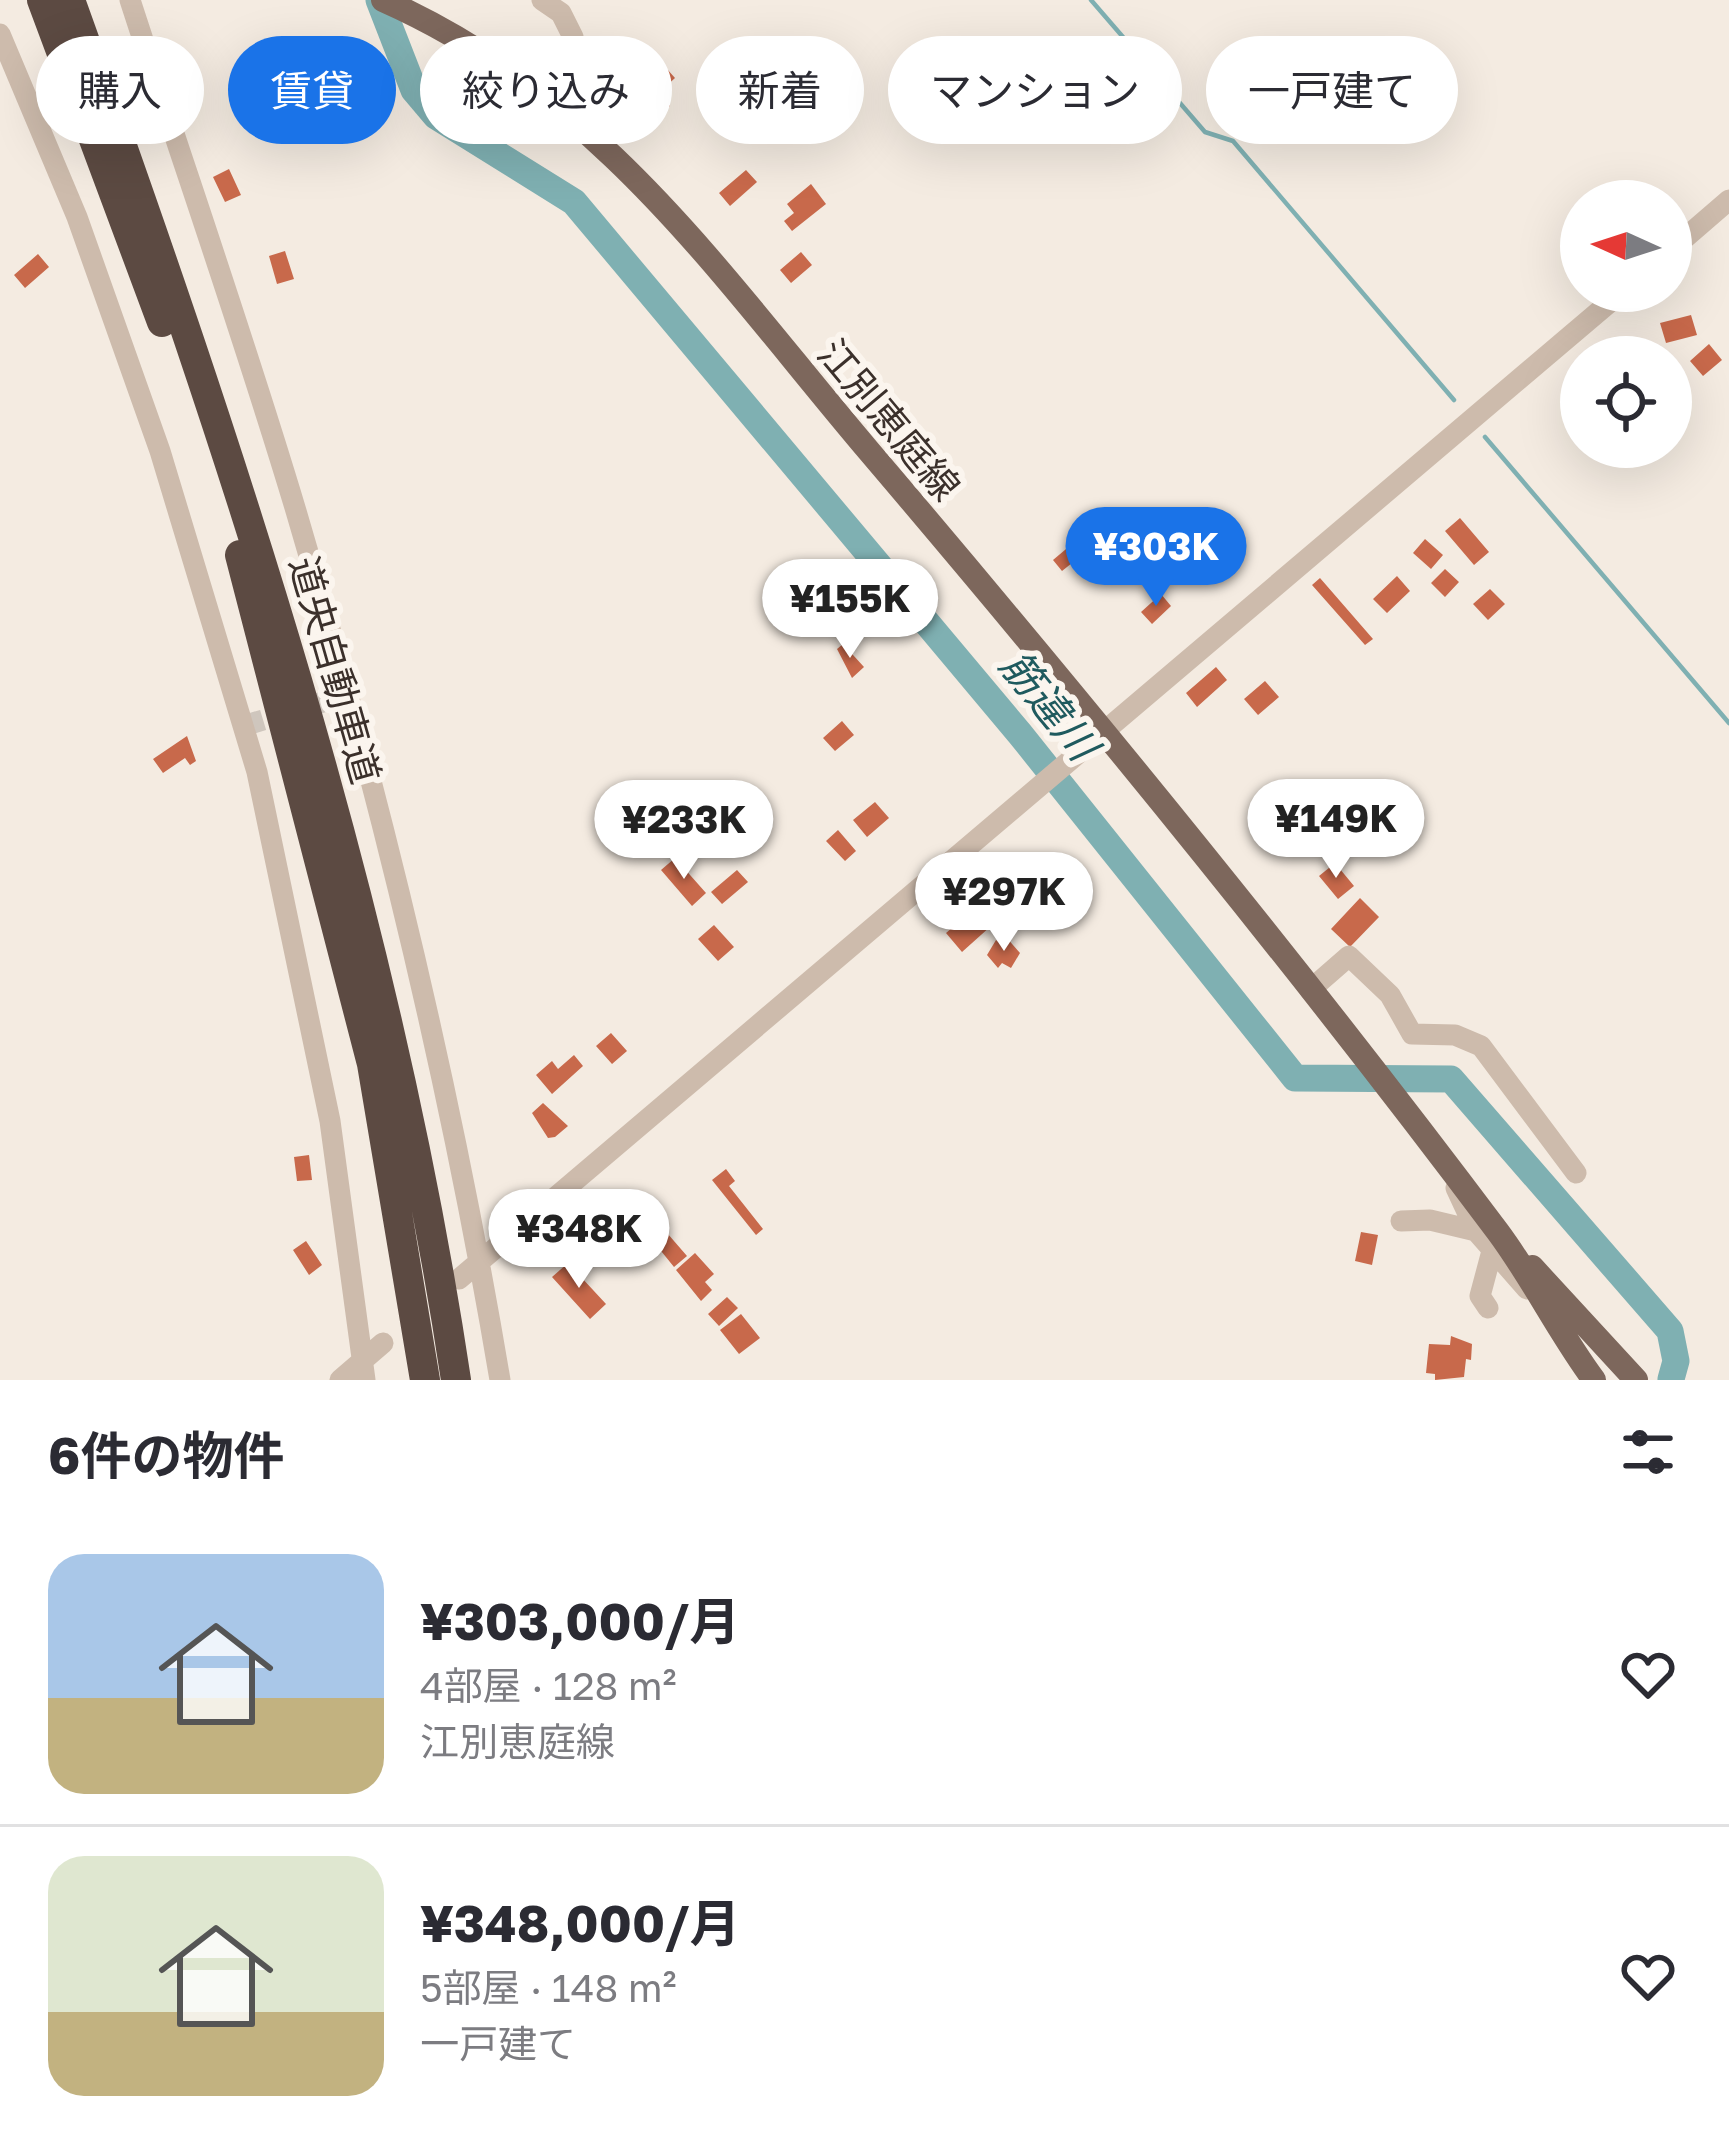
<!DOCTYPE html>
<html lang="ja">
<meta charset="utf-8">
<style>
:root{--surface:#fff;--page:#f7f7f7;--text:#2b2b33;--muted:#7c7c81;--line:#e1e1e2;--accent:#1a73e8}
body{margin:0;font-family:"Golos Text","Noto Sans JP",sans-serif;background:var(--page);color:var(--text);height:100vh;display:flex;flex-direction:column;font-size:45px;white-space:nowrap}
*{box-sizing:border-box;margin:0}
p{font-size:39px;color:var(--muted)}
.icon{flex:none;width:66px;height:66px;fill:none;stroke:currentColor;stroke-width:2;stroke-linecap:round;stroke-linejoin:round}
.map{position:relative;height:1380px;overflow:hidden}
.panel{display:flex;flex-direction:column;background:var(--surface);flex:1}
.panel>*{flex:none}
.hud{position:absolute;left:36px;top:36px;width:1659px;height:108px;display:flex;gap:24px}
.needle{width:78px;rotate:273deg}
.tools{position:absolute;left:1560px;top:180px;display:grid;gap:24px}
.tools a{display:grid;place-items:center;width:132px;height:132px;border-radius:50%;background:var(--surface);box-shadow:0 12px 48px #0002;font-size:60px}
.price{position:absolute;translate:-50% -102px;padding:0 27px;border-radius:42px;background:#fff;color:#222;font-size:39px;line-height:78px;filter:drop-shadow(0 3px 6px #0008)}
.price::after{content:'';position:absolute;left:50%;top:72px;width:36px;height:27px;margin-left:-18px;background:inherit;clip-path:polygon(0 0,100% 0,50% 100%)}
.price.active{background:var(--accent);color:#fff}
ul{padding:0;list-style:none}
li{display:flex;align-items:center;gap:36px;height:300px;padding:0 48px}
li+li{border-top:3px solid var(--line)}
li span{display:grid;place-items:center;flex:none;width:336px;height:240px;border-radius:36px;color:#555}
li>.icon{margin-inline-start:auto}
span .icon{width:144px;height:144px;fill:#fffc;stroke-width:1}
li b{font-size:51px}
h2{display:flex;justify-content:space-between;align-items:center;height:144px;padding:0 48px;font-size:51px}
.tag{padding:0 42px;border-radius:54px;background:var(--surface);box-shadow:0 12px 48px #0002;font-size:42px;line-height:108px}
.tag.active{background:var(--accent);color:#fff}
.map>svg:first-child{display:block}
.lines{fill:none;stroke-linecap:round;stroke-linejoin:round}
.stream{stroke:#7fb0b2;stroke-width:4.5}
.river{stroke:#7fb0b2;stroke-width:27}
.building{fill:#c8694b}
.minor-tunnel{stroke:#cfc6bd;stroke-width:21;stroke-dasharray:21 10;stroke-linecap:butt}
.minor{stroke:#cdbbac;stroke-width:21}
.major{stroke:#7d675c;stroke-width:24}
.highway{stroke:#5c4a42;stroke-width:30}
.labels{text-anchor:middle;stroke-width:12;stroke-linejoin:round;paint-order:stroke}
.street-label{font-size:39px;fill:#3b302b;stroke:#fbf5ee}
.water-label{font-size:42px;font-style:italic;fill:#1f5a5e;stroke:#fbf5ee}
</style>
<div class="map">
<svg width="1729" height="1380" viewBox="0 0 1729 1380">
<rect width="100%" height="100%" fill="#f4ebe1"/>
<g class="lines">
<path class="stream" d="M 1091,0 L 1205,132 L 1233,141 L 1454,400
M 1485,437 L 1729,723"/>
<path class="river" d="M 379,0 L 414,90 L 436,116 L 574,202 L 1020,734 L 1295,1078 L 1451,1079 L 1670,1331 L 1676,1361 L 1671,1379"/>
</g>
<path class="building" d="M 667,69 L 675,78 L 662,90 L 670,106 L 663,111 L 658,105 L 650,113 L 640,102 Z
M 229,169 L 241,195 L 225,202 L 213,177 Z
M 746,170 L 757,182 L 730,206 L 719,193 Z
M 811,184 L 826,204 L 792,231 L 784,221 L 794,213 L 787,204 Z
M 285,251 L 294,279 L 277,284 L 269,256 Z
M 801,252 L 812,265 L 791,283 L 780,270 Z
M 38,254 L 49,267 L 25,288 L 14,275 Z
M 1691,315 L 1697,335 L 1666,343 L 1660,323 Z
M 1709,344 L 1722,360 L 1703,376 L 1690,361 Z
M 1460,518 L 1489,552 L 1474,565 L 1445,531 Z
M 1425,539 L 1443,555 L 1431,569 L 1413,553 Z
M 1072,544 L 1082,555 L 1062,571 L 1053,560 Z
M 1445,569 L 1459,582 L 1445,597 L 1431,583 Z
M 1397,576 L 1410,591 L 1387,613 L 1373,599 Z
M 1320,578 L 1373,639 L 1365,645 L 1312,585 Z
M 1490,589 L 1505,604 L 1488,620 L 1473,604 Z
M 1161,594 L 1171,606 L 1152,624 L 1141,612 Z
M 843,644 L 864,667 L 852,678 L 837,649 Z
M 1216,667 L 1227,680 L 1197,707 L 1186,693 Z
M 1265,681 L 1279,697 L 1258,715 L 1244,699 Z
M 842,721 L 854,735 L 835,751 L 823,738 Z
M 187,736 L 196,761 L 190,765 L 185,758 L 163,773 L 153,759 Z
M 875,802 L 889,818 L 867,837 L 853,820 Z
M 838,830 L 856,851 L 845,861 L 826,841 Z
M 675,858 L 706,893 L 692,906 L 661,870 Z
M 1335,863 L 1354,886 L 1338,899 L 1319,876 Z
M 737,870 L 748,882 L 722,904 L 711,892 Z
M 1360,898 L 1379,917 L 1350,947 L 1331,929 Z
M 975,908 L 991,926 L 962,952 L 946,933 Z
M 714,925 L 734,947 L 718,961 L 698,939 Z
M 1006,937 L 1020,953 L 1011,968 L 1002,963 L 998,968 L 987,955 L 996,940 L 1001,944 Z
M 611,1033 L 627,1051 L 612,1064 L 596,1046 Z
M 574,1055 L 583,1066 L 552,1094 L 536,1075 L 552,1061 L 558,1069 Z
M 543,1103 L 568,1126 L 555,1137 L 548,1138 L 532,1113 Z
M 309,1155 L 312,1180 L 297,1181 L 294,1157 Z
M 726,1169 L 735,1181 L 729,1186 L 763,1229 L 756,1235 L 712,1180 Z
M 661,1226 L 687,1256 L 674,1267 L 653,1241 Z
M 1361,1232 L 1378,1235 L 1372,1265 L 1355,1261 Z
M 306,1241 L 322,1265 L 309,1275 L 293,1250 Z
M 695,1253 L 714,1274 L 705,1282 L 712,1290 L 701,1301 L 676,1270 Z
M 568,1263 L 606,1304 L 590,1319 L 552,1277 Z
M 727,1297 L 738,1308 L 719,1326 L 708,1314 Z
M 741,1314 L 760,1338 L 739,1354 L 720,1330 Z
M 1451,1336 L 1472,1344 L 1471,1360 L 1466,1359 L 1464,1377 L 1435,1380 L 1435,1374 L 1426,1373 L 1429,1344 L 1450,1345 Z"/>
<g class="lines">
<path class="minor-tunnel" d="M 243,726 L 346,695"/>
<path class="minor" d="M 130,0 C 185,170 245,340 296,511 C 380,795 451,1088 500,1380
M 542,0 L 561,13 L 573,37 L 565,69 L 545,94
M 0,34 L 77,217 L 160,451 L 257,772 L 330,1121 L 365,1380
M 1671,250 L 1729,200
M 1310,990 L 1349,956 L 1390,995 L 1412,1034 L 1455,1035 L 1481,1046 L 1576,1173
M 1456,1188 L 1476,1231 L 1527,1289
M 1401,1221 L 1430,1220 L 1476,1231
M 459,1279 L 1623,291
M 1488,1308 L 1480,1296 L 1492,1251
M 340,1380 L 383,1343"/>
<path class="major" d="M 383,0 C 602,97 718,273 868,450 C 1085,705 1297,964 1498,1232 C 1533,1279 1559,1333 1594,1380
M 1532,1267 L 1636,1380"/>
<path class="highway" d="M 42,0 L 162,322
M 70,0 C 232,451 385,905 456,1380
M 240,555 L 372,1064 L 425,1380"/>
</g>
<g class="labels">
<g class="street-label">
<text transform="translate(889 420) rotate(50)" y="14">江別恵庭線</text>
<text transform="translate(335 670) rotate(74)" y="14">道央自動車道</text>
</g>
<g class="water-label">
<text transform="translate(1049 705) rotate(51)" y="15">筋違川</text>
</g>
</g>
</svg>
<div class="tools">
<a><svg class="needle" viewBox="-14 -14 28 28"><path d="M0-13l5 13h-10z" fill="#e53935"/><path d="M0 13l5-13h-10z" fill="#7c7c81"/></svg></a>
<a><svg class="icon" aria-label="locate" viewBox="0 0 24 24"><circle cx="12" cy="12" r="6"/><path d="M12 2v4M12 18v4M2 12h4M18 12h4"/></svg></a>
</div>
<b class="price active" style="left:1156px;top:609px">¥303K</b>
<b class="price" style="left:850px;top:661px">¥155K</b>
<b class="price" style="left:1336px;top:881px">¥149K</b>
<b class="price" style="left:684px;top:882px">¥233K</b>
<b class="price" style="left:1004px;top:954px">¥297K</b>
<b class="price" style="left:579px;top:1291px">¥348K</b>
<div class="hud">
<a class="tag">購入</a>
<a class="tag active">賃貸</a>
<a class="tag">絞り込み</a>
<a class="tag">新着</a>
<a class="tag">マンション</a>
<a class="tag">一戸建て</a>
</div>
</div>
<section class="panel">
<h2>6件の物件<svg class="icon" aria-label="filters" viewBox="0 0 24 24"><path d="M4 7h16M4 17h16"/><circle cx="9" cy="7" r="2"/><circle cx="15" cy="17" r="2"/></svg></h2>
<ul>
<li><span style="background:linear-gradient(#a9c7e8 60%,#c2b280 0)"><svg class="icon" aria-label="home" viewBox="0 0 24 24"><path d="M3 11l9-7 9 7M6 9v11h12V9"/></svg></span><div><b>¥303,000/月</b><p>4部屋 · 128 m²</p><p>江別恵庭線</p></div><svg class="icon" aria-label="heart" viewBox="0 0 24 24"><path d="M12 20l-8-8c-3-5 5-10 8-4 3-6 11-1 8 4z"/></svg></li>
<li><span style="background:linear-gradient(#dfe7d0 65%,#c2b280 0)"><svg class="icon" aria-label="home" viewBox="0 0 24 24"><path d="M3 11l9-7 9 7M6 9v11h12V9"/></svg></span><div><b>¥348,000/月</b><p>5部屋 · 148 m²</p><p>一戸建て</p></div><svg class="icon" aria-label="heart" viewBox="0 0 24 24"><path d="M12 20l-8-8c-3-5 5-10 8-4 3-6 11-1 8 4z"/></svg></li>
</ul>
</section>
